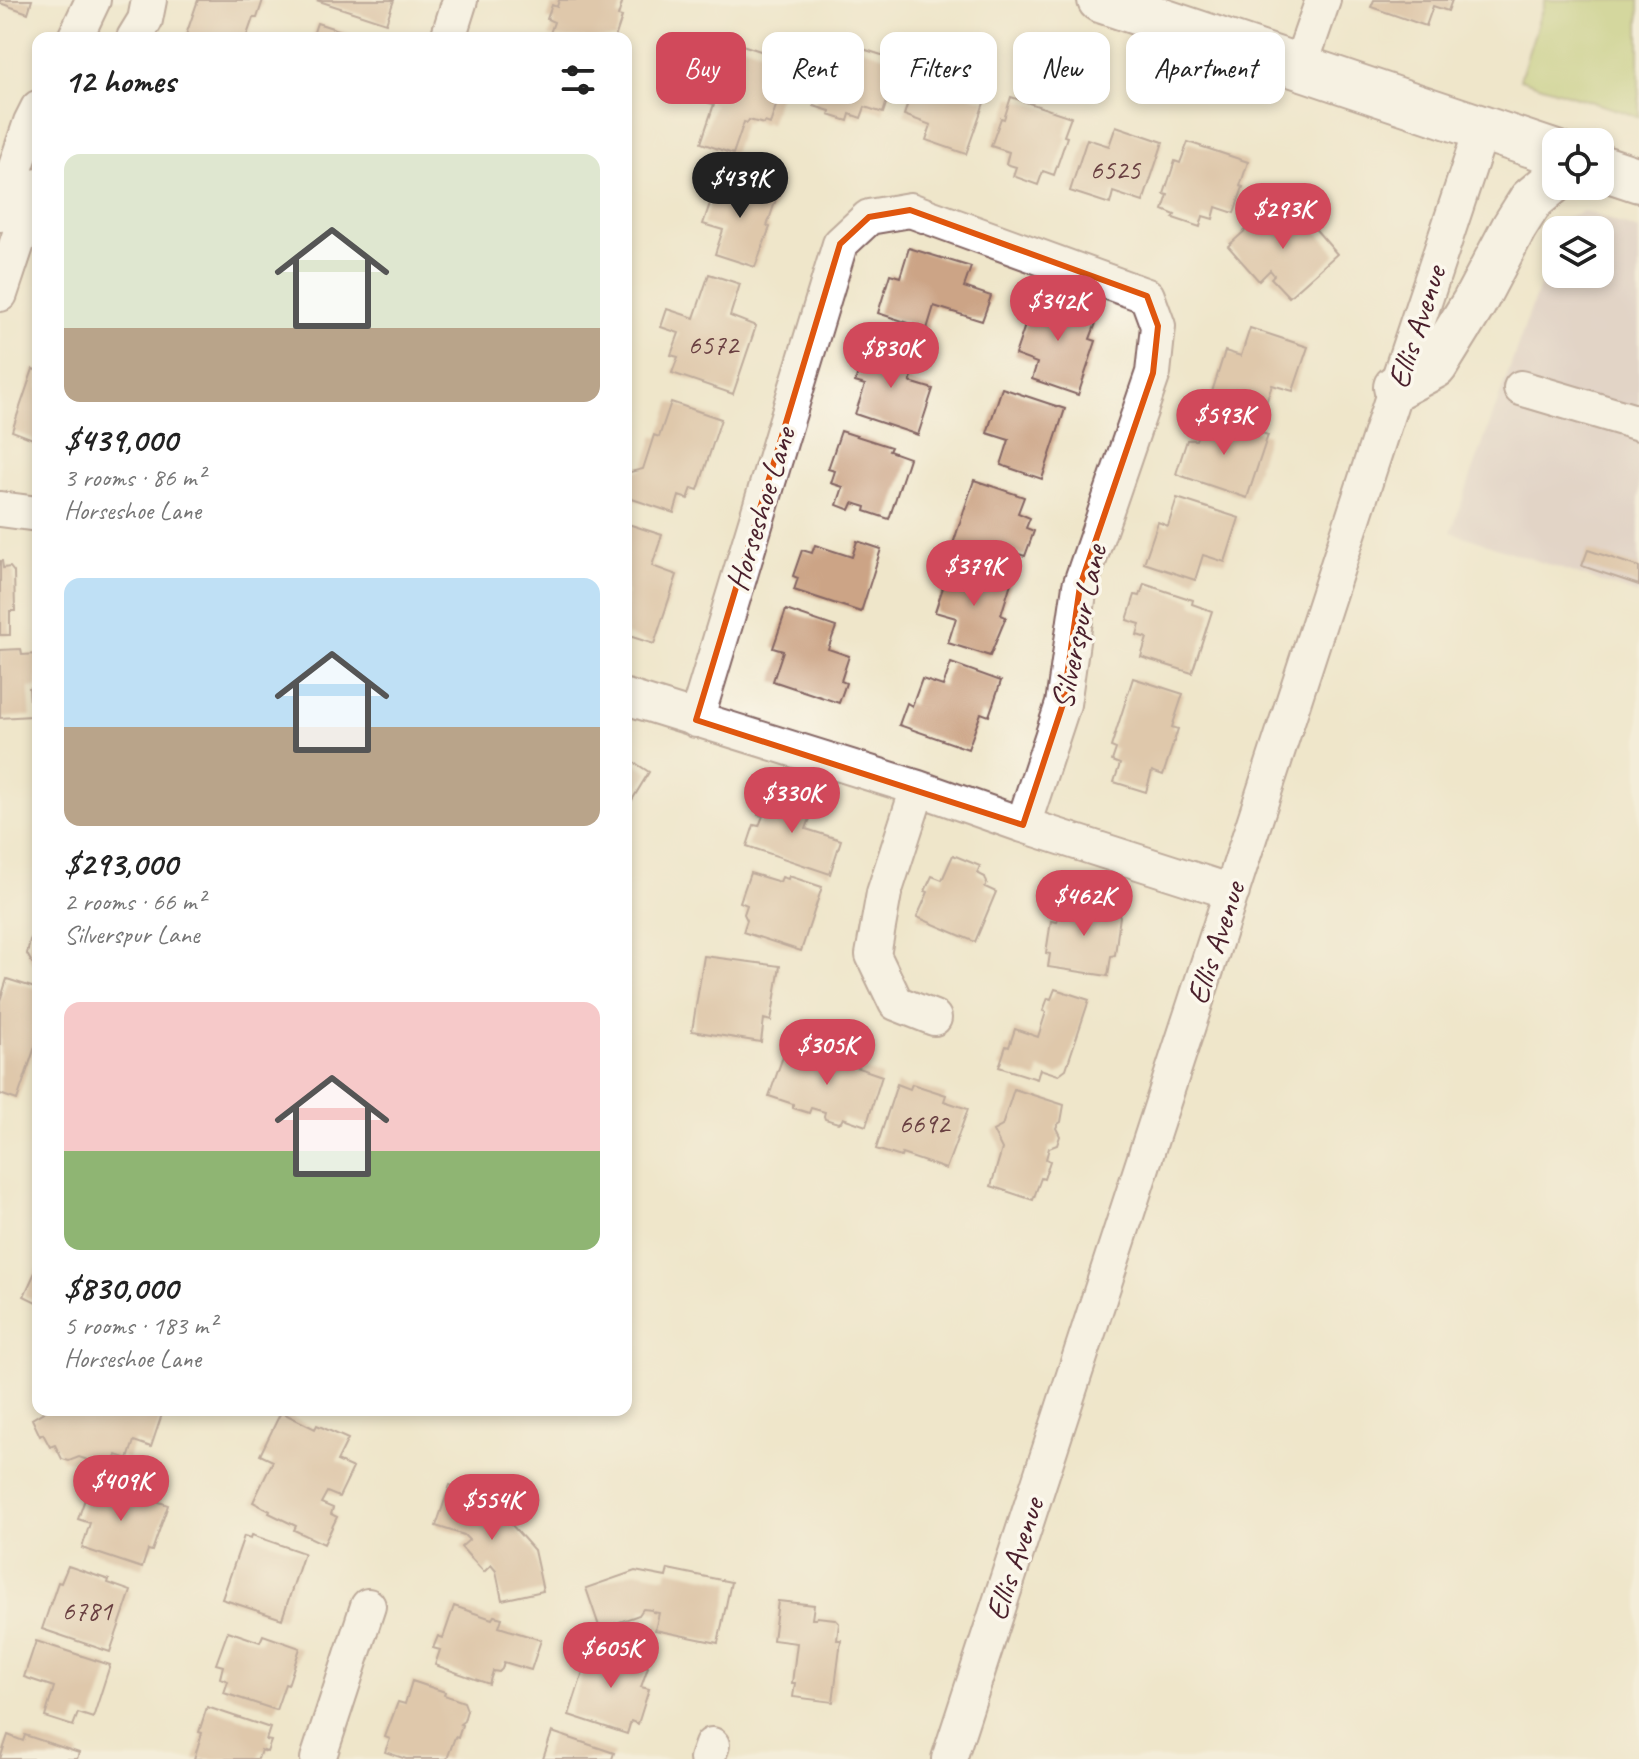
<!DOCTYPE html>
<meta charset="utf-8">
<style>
:root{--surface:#fff;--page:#f2f2f2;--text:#222;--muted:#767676;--accent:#d1495b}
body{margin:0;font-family:Caveat,sans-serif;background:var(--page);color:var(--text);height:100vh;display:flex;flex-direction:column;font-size:30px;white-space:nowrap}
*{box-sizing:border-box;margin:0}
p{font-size:26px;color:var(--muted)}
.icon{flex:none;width:44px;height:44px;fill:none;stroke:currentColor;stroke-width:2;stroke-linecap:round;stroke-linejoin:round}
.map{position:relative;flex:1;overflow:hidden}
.sheet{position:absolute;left:32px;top:32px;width:600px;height:1384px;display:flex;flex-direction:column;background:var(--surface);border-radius:16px;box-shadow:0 4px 12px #0003}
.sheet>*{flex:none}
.top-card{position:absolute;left:656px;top:32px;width:760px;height:72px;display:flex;gap:16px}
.tools{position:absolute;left:1542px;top:128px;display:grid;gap:16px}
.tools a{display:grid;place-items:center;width:72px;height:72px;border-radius:16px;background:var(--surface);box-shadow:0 4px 12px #0003;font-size:40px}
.price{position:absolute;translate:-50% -68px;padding:0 18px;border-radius:28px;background:var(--accent);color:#fff;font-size:26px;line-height:52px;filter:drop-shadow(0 2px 4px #0008)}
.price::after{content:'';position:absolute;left:50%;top:48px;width:24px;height:18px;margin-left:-12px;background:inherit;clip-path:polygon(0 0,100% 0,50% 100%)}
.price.current{background:#222;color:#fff}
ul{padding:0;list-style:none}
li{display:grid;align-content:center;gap:16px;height:424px;padding:0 32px}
li span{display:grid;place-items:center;height:248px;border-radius:16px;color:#555}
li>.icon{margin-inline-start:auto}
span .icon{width:144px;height:144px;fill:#fffc;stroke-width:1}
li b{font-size:34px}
h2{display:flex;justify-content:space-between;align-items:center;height:96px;padding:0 32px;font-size:34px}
.chip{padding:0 28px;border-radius:16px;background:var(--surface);box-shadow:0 4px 12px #0003;font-size:28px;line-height:72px}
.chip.current{background:var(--accent);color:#fff}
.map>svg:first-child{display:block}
.industrial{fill:#d2bec2}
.green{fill:#b3c568;stroke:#7e724a;stroke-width:2}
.building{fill:#cca486}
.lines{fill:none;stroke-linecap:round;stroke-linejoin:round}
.minor-casing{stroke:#846563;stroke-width:38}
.major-casing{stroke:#846563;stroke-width:48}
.minor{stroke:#fff;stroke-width:34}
.major{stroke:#fff;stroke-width:44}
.marked{fill:none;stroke:#e0560e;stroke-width:6;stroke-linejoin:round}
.labels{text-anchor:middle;stroke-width:7;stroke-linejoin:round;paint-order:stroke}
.number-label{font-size:28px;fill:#6a4042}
.street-label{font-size:32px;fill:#4a1f2b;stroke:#fbf7ec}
</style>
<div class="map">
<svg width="1639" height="1759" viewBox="0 0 1639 1759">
<rect width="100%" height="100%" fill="#fbf7ec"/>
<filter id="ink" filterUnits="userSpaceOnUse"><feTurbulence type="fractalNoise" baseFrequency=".0125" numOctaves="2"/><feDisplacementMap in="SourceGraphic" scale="16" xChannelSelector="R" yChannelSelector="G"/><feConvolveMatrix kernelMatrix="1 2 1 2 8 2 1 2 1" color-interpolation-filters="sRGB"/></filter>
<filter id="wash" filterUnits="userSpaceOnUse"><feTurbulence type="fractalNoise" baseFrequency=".006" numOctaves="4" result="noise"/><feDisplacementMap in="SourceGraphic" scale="32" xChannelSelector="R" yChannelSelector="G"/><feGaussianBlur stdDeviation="1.8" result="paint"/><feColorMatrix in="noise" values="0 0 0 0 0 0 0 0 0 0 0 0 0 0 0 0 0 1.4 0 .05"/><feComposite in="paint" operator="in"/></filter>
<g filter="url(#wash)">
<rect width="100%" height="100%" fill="#efe6ca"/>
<path class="industrial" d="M 1584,211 L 1639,230 L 1639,595 L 1451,532 L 1556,239 L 1556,274 L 1600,274 L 1600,230 L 1559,230 L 1564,218 Z"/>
<path class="green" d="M 1545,0 L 1639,0 L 1639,117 L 1520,79 Z"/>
<g id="blocks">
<path class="building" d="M 0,0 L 32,0 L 28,13 L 0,3 Z
M 198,0 L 263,0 L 257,18 L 253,18 L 246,38 L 185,38 Z
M 316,0 L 394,0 L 386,23 Z
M 559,0 L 623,0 L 618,16 L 622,17 L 615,38 L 555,38 L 549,36 L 554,22 L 547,19 L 552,5 L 557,7 Z
M 1374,0 L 1452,0 L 1448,11 L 1433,6 L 1426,26 L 1371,7 Z
M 317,23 L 360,37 L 359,38 L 312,38 Z
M 835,40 L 897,60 L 889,84 L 892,85 L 883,113 L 865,107 L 861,118 L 850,114 L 848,121 L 829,115 L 830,111 L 814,106 Z
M 730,41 L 791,61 L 770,124 L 765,122 L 764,124 L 749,120 L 747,123 L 744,122 L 733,154 L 701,143 L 714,104 L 709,103 Z
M 923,57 L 967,71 L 960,92 L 985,100 L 966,154 L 926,140 L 931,125 L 904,115 Z
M 1011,97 L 1071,117 L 1064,136 L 1067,137 L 1054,175 L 1043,171 L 1038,185 L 1013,176 L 1016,167 L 1006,164 L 1009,152 L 991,146 L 1001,118 L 1004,119 Z
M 1116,126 L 1163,142 L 1143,202 L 1113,192 L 1110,204 L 1070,191 L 1087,139 L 1109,146 Z
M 1188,142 L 1248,162 L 1240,186 L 1243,187 L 1234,213 L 1216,207 L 1213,219 L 1203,216 L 1200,227 L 1173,218 L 1175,215 L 1163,210 L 1168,195 L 1164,194 L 1175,161 L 1180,163 Z
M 719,177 L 777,196 L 767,226 L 770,227 L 755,267 L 715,254 L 723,230 L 703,224 Z
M 1269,209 L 1289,231 L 1305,217 L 1337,254 L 1289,297 L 1271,278 L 1274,275 L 1270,270 L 1259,281 L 1228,246 Z
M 909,248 L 971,267 L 964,287 L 991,296 L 982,321 L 934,306 L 927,329 L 878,313 L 890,274 L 900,277 Z
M 709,274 L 740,284 L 730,316 L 756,326 L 733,394 L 672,373 L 678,357 L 671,355 L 679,333 L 661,327 L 667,309 L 694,318 Z
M 1036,293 L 1099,315 L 1090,339 L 1096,341 L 1078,395 L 1032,379 L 1037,363 L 1015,355 Z
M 1250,328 L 1308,347 L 1293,391 L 1272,385 L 1264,409 L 1212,392 L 1225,351 L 1241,356 Z
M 867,342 L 918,359 L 910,382 L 933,389 L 918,435 L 855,414 L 865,385 L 855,382 Z
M 33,369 L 38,371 L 38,448 L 35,447 L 33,439 L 12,431 Z
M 1002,388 L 1065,409 L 1042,479 L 1001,465 L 1009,440 L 987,433 Z
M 671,402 L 721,419 L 698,490 L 692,488 L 688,499 L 679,496 L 674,513 L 626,497 L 626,473 L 643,469 L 654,435 L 659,437 Z
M 1216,417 L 1268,435 L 1247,498 L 1176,474 L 1187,440 L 1196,440 L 1200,430 L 1211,433 Z
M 841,431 L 891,447 L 889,451 L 909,458 L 889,519 L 865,511 L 866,507 L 853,503 L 850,510 L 837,505 L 843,487 L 831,483 L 835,471 L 828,469 Z
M 974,480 L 1024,497 L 1018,513 L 1030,518 L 1026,528 L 1034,531 L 1025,556 L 1012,552 L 1008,563 L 953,544 Z
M 1177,498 L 1239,518 L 1225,562 L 1203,555 L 1195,580 L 1144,563 L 1158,522 L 1168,526 Z
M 628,524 L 662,535 L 652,566 L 677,575 L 654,644 L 626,635 L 626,528 Z
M 857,541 L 881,549 L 861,612 L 794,590 L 798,578 L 793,576 L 802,550 L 812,553 L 815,545 L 852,557 Z
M 1588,550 L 1639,567 L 1639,585 L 1582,566 Z
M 0,561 L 2,561 L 3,568 L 10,567 L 14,572 L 15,611 L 10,611 L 10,635 L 0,635 Z
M 951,563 L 1011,583 L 1001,615 L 1006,617 L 990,656 L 948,643 L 956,618 L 935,612 Z
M 1144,584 L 1193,600 L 1192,604 L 1212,611 L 1192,673 L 1141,657 L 1147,638 L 1137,635 L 1140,624 L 1127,620 L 1135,595 L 1140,596 Z
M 786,610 L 836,627 L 828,649 L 849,656 L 841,681 L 846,683 L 839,703 L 773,681 L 783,651 L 773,648 Z
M 21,649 L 22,655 L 38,654 L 38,687 L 29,688 L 31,716 L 0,718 L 0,650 Z
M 951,663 L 1001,681 L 989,716 L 981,713 L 968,749 L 899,725 L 907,703 L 912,706 L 922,679 L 943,686 Z
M 1133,678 L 1183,694 L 1172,727 L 1178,729 L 1163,775 L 1152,771 L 1146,792 L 1114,782 L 1120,764 L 1112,761 L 1116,749 L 1111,747 Z
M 626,757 L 649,772 L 626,810 Z
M 766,792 L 814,808 L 806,829 L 841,840 L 830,874 L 747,846 L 754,825 L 759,826 L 763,816 L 758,815 Z
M 953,855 L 980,866 L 977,873 L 985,877 L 987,883 L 985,887 L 996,892 L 975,942 L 917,917 L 928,892 L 925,891 L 932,876 L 942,880 Z
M 750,873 L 780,882 L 782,877 L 788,879 L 789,876 L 822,887 L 801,951 L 743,932 L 747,920 L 744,914 L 747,905 L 740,902 Z
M 1083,901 L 1112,905 L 1120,916 L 1115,955 L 1111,956 L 1108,976 L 1048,967 L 1050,954 L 1046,953 L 1051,921 L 1057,922 L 1061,902 L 1082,906 Z
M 38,926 L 38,965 L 32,963 L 27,954 L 30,940 Z
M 704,956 L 780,966 L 771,1021 L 764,1019 L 761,1042 L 692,1031 Z
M 7,979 L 38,989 L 38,1038 L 17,1100 L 0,1094 L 0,1001 Z
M 1055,989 L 1089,1000 L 1066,1069 L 1058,1075 L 1040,1069 L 1037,1079 L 999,1067 L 1006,1046 L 1009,1047 L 1015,1029 L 1038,1037 L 1046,1012 L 1043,1011 L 1048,998 L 1051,999 Z
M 785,1051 L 819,1063 L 823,1051 L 841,1058 L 841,1062 L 882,1076 L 866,1126 L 843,1118 L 841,1122 L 838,1123 L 825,1119 L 824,1116 L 825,1112 L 811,1108 L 809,1113 L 793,1108 L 793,1104 L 769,1096 Z
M 897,1084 L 910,1089 L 912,1084 L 946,1095 L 944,1101 L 968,1109 L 946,1169 L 902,1154 L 901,1157 L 876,1149 Z
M 1014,1089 L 1064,1105 L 1061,1122 L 1058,1124 L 1056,1128 L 1060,1136 L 1057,1145 L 1049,1148 L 1046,1159 L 1050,1161 L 1044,1179 L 1041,1178 L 1033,1200 L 991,1186 L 1002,1149 L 993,1131 L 1002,1126 Z
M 38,1266 L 38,1303 L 24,1296 Z
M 47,1410 L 151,1410 L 162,1414 L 151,1447 L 134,1441 L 128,1459 L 117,1455 L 113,1468 L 79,1457 L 69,1461 L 62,1459 L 55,1445 L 50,1447 L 43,1434 L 40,1436 L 32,1419 Z
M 281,1412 L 315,1429 L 317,1425 L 348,1439 L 337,1461 L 353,1468 L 339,1497 L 327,1492 L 321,1503 L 333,1508 L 331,1514 L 337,1517 L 324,1544 L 294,1530 L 296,1526 L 269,1513 L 270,1511 L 253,1502 L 273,1461 L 260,1455 Z
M 92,1479 L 168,1505 L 152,1551 L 148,1550 L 142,1568 L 82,1548 L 90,1523 L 78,1519 Z
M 450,1485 L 487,1497 L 534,1550 L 543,1591 L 502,1600 L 496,1571 L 491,1565 L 484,1572 L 461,1547 L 469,1540 L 464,1535 L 436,1526 Z
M 252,1535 L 304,1553 L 282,1619 L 222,1599 L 244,1536 L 251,1538 Z
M 68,1566 L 109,1580 L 108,1583 L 131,1591 L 110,1652 L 42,1629 L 58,1582 L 61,1583 Z
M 668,1569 L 731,1582 L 718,1643 L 655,1630 L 659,1613 L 653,1612 L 652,1610 L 643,1609 L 639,1615 L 600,1629 L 586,1588 L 635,1571 L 666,1577 Z
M 778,1601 L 814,1605 L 812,1619 L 816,1619 L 817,1617 L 835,1619 L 839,1623 L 837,1640 L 841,1640 L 833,1702 L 793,1697 L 795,1683 L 792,1683 L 797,1643 L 773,1640 Z
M 454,1606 L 492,1619 L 494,1616 L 502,1618 L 499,1627 L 541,1640 L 531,1670 L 504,1662 L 502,1669 L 499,1672 L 493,1671 L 489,1684 L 435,1665 L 440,1650 L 433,1648 L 438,1636 L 443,1638 Z
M 228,1631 L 260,1642 L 263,1635 L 300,1648 L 288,1685 L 285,1684 L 276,1710 L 224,1693 L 228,1681 L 220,1678 L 223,1666 L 216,1664 Z
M 36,1641 L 110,1665 L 93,1718 L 78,1713 L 73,1726 L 45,1717 L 54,1687 L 24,1677 Z
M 592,1644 L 642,1660 L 640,1664 L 648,1667 L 641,1687 L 649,1689 L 638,1724 L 631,1721 L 627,1734 L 569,1715 Z
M 412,1681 L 445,1692 L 444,1695 L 464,1702 L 467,1710 L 464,1721 L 460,1724 L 462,1725 L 458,1738 L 455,1737 L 447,1759 L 406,1759 L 385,1752 L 390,1739 L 385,1737 L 398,1702 L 405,1704 Z
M 207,1707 L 270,1728 L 266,1740 L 271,1741 L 267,1752 L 261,1750 L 258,1759 L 194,1759 L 202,1733 L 199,1732 Z
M 552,1732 L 614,1753 L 612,1759 L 543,1759 Z
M 8,1735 L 23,1741 L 25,1735 L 79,1753 L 77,1759 L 0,1759 Z"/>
</g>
</g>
<g filter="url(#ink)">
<use href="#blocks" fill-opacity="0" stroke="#846563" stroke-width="2"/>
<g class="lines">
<defs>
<path id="minor" d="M 75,38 L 93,0
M 134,38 L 145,20 L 149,0
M 448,38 L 460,0
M 1300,66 L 1323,0
M 0,214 L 31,122 L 38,108
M 0,294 L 32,198 L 38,186
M 1521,388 L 1639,423
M 0,509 L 38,514
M 626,697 L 918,788 L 1023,825 L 1232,892
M 696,720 L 840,244 L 869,217 L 910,210 L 1147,296 L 1158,326 L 1153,373 L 1080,586 L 1063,704 L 1023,825
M 918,788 L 884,893 L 873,955 L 896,1003 L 934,1018
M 318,1759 L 368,1606
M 707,1759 L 712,1745
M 949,1759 L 1396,387 L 1482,128"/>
<path id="major" d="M 1100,0 L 1556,153
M 1600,167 L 1639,180
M 1396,387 L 1435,366 L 1474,303 L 1514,227 L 1531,200 L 1556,179"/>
</defs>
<use href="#minor" class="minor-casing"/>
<use href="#major" class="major-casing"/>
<use href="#minor" class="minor"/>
<use href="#major" class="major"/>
</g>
</g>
<path d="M0 0H1639V1759H0ZM 910,210 L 1147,296 L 1158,326 L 1153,373 L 1080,586 L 1063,704 L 1023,825 L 696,720 L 840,244 L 869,217 Z" fill="#efe6ca" fill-opacity=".55" fill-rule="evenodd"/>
<path class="marked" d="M 910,210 L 1147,296 L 1158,326 L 1153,373 L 1080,586 L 1063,704 L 1023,825 L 696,720 L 840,244 L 869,217 Z"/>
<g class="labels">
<g class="number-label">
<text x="1115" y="179">6525</text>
<text x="713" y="354">6572</text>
<text x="924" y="1133">6692</text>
<text x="87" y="1620">6781</text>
</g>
<g class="street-label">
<text transform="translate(1416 327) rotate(-72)" y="11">Ellis Avenue</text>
<text transform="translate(760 509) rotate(-73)" y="11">Horseshoe Lane</text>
<text transform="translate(1078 627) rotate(-78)" y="11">Silverspur Lane</text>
<text transform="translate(1215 943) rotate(-72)" y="11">Ellis Avenue</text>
<text transform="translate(1014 1559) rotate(-72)" y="11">Ellis Avenue</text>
</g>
</g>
</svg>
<div class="tools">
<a><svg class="icon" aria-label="locate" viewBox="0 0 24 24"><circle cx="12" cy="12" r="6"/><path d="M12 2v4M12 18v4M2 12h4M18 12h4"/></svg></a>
<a><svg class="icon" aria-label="layers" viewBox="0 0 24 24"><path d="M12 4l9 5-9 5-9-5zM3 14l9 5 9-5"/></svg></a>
</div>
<b class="price current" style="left:740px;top:220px">$439K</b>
<b class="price" style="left:1283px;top:251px">$293K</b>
<b class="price" style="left:1058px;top:343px">$342K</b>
<b class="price" style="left:891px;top:390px">$830K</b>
<b class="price" style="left:1224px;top:457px">$593K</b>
<b class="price" style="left:974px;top:608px">$379K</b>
<b class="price" style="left:792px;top:835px">$330K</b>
<b class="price" style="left:1084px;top:938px">$462K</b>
<b class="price" style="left:827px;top:1087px">$305K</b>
<b class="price" style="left:121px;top:1523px">$409K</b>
<b class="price" style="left:492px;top:1542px">$554K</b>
<b class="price" style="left:611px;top:1690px">$605K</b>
<div class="top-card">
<a class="chip current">Buy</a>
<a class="chip">Rent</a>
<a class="chip">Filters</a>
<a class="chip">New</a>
<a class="chip">Apartment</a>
</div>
<section class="sheet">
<h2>12 homes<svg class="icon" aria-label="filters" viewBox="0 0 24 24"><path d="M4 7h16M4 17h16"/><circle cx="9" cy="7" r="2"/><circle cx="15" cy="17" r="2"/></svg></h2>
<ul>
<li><span style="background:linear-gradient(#dfe7d0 70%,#b9a48a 0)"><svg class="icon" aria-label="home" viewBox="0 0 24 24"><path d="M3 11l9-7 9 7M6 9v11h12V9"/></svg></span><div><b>$439,000</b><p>3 rooms · 86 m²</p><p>Horseshoe Lane</p></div></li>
<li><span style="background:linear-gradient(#bfe0f5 60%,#b9a48a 0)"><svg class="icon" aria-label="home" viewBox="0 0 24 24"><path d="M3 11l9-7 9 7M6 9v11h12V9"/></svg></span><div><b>$293,000</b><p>2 rooms · 66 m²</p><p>Silverspur Lane</p></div></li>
<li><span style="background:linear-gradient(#f6c9c9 60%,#8fb573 0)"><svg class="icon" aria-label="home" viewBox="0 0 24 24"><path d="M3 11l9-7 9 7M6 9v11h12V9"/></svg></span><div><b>$830,000</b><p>5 rooms · 183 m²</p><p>Horseshoe Lane</p></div></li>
</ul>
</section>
</div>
